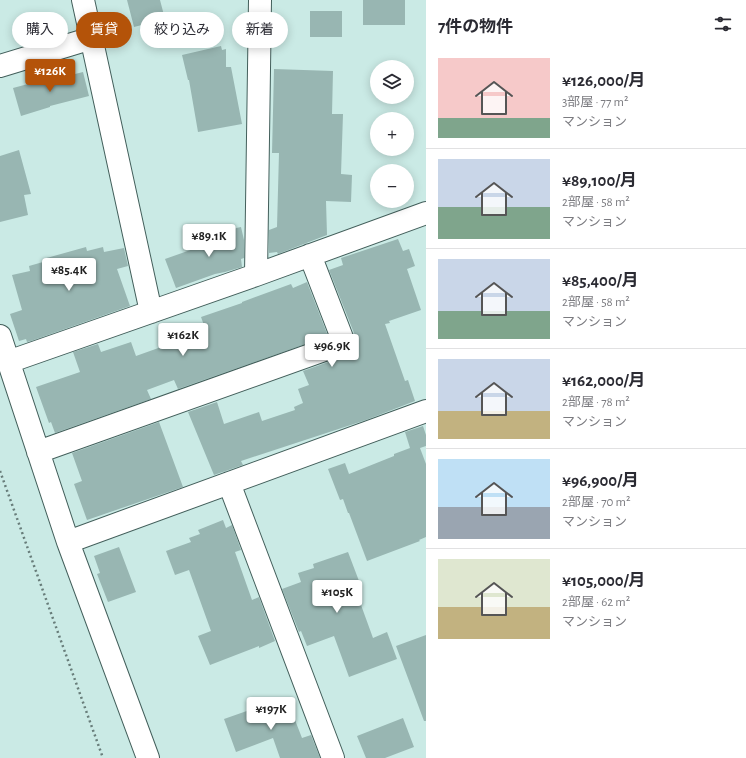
<!DOCTYPE html>
<html lang="ja">
<meta charset="utf-8">
<style>
:root{--surface:#fff;--page:#f2f2f3;--text:#2b2b33;--muted:#7c7c81;--line:#e1e1e2;--accent:#b45309}
body{margin:0;font-family:"Alegreya Sans","Noto Sans JP",sans-serif;background:var(--page);color:var(--text);height:100vh;display:flex;flex-direction:column;font-size:15px;white-space:nowrap}
*{box-sizing:border-box;margin:0}
p{font-size:13px;color:var(--muted)}
.icon{flex:none;width:22px;height:22px;fill:none;stroke:currentColor;stroke-width:2;stroke-linecap:round;stroke-linejoin:round}
.map{position:relative;flex:1;overflow:hidden}
.details{display:flex;flex-direction:column;background:var(--surface);width:320px}
.details>*{flex:none}
.guide{position:absolute;left:12px;top:12px;width:354px;height:36px;display:flex;gap:8px}
.buttons{position:absolute;left:370px;top:60px;display:grid;gap:8px}
.buttons a{display:grid;place-items:center;width:44px;height:44px;border-radius:50%;background:var(--surface);box-shadow:0 2px 10px #0003;font-size:20px}
.price{position:absolute;translate:-50% -34px;padding:0 9px;border-radius:4px;background:#fff;color:#222;font-size:13px;line-height:26px;filter:drop-shadow(0 1px 2px #0008)}
.price::after{content:'';position:absolute;left:50%;top:24px;width:12px;height:9px;margin-left:-6px;background:inherit;clip-path:polygon(0 0,100% 0,50% 100%)}
.price.active{background:var(--accent);color:#fff}
ul{padding:0;list-style:none}
li{display:flex;align-items:center;gap:12px;height:100px;padding:0 12px}
li+li{border-top:1px solid var(--line)}
li span{display:grid;place-items:center;flex:none;width:112px;height:80px;border-radius:0px;color:#555}
li>.icon{margin-inline-start:auto}
span .icon{width:48px;height:48px;fill:#fffc;stroke-width:1}
li b{font-size:17px}
h2{display:flex;justify-content:space-between;align-items:center;height:48px;padding:0 12px;font-size:17px}
.tag{padding:0 14px;border-radius:18px;background:var(--surface);box-shadow:0 2px 10px #0003;font-size:14px;line-height:36px}
.tag.active{background:var(--accent);color:#fff}
main{display:flex;flex:1;min-height:0}
.map>svg:first-child{display:block}
.building{fill:#98b6b2}
.lines{fill:none;stroke-linecap:round;stroke-linejoin:round}
.minor-casing{stroke:#435f5b;stroke-width:24}
.path{stroke:#687d7a;stroke-width:2.5;stroke-dasharray:2 3;stroke-linecap:butt}
.minor{stroke:#fff;stroke-width:22}
</style>
<main>
<div class="map">
<svg width="426" height="758" viewBox="0 0 426 758">
<rect width="100%" height="100%" fill="#caeae5"/>
<path class="building" d="M 127,0 L 160,0 L 165,19 L 134,27 Z
M 363,0 L 405,0 L 405,25 L 363,25 Z
M 310,11 L 342,11 L 342,37 L 310,37 Z
M 221,46 L 222,50 L 226,49 L 226,67 L 231,67 L 242,124 L 198,132 L 189,80 L 188,80 L 182,55 Z
M 274,69 L 333,71 L 332,114 L 343,114 L 341,174 L 352,175 L 351,202 L 326,201 L 327,235 L 278,254 L 277,252 L 269,253 L 269,230 L 277,227 L 279,153 L 272,153 Z
M 83,72 L 89,96 L 50,106 L 50,107 L 21,116 L 13,88 L 43,80 L 43,82 Z
M 19,150 L 31,194 L 24,195 L 28,215 L 0,222 L 0,156 Z
M 241,227 L 244,240 L 244,258 L 241,259 L 242,267 L 225,272 L 215,274 L 176,288 L 165,259 L 216,241 L 214,233 Z
M 398,239 L 403,251 L 409,249 L 415,266 L 407,269 L 421,310 L 389,321 L 390,323 L 385,324 L 405,381 L 408,380 L 415,401 L 366,420 L 241,461 L 243,465 L 214,475 L 188,412 L 217,402 L 224,424 L 259,412 L 262,421 L 295,410 L 294,407 L 303,403 L 298,389 L 309,385 L 303,371 L 348,355 L 353,351 L 356,345 L 356,338 L 329,270 L 343,265 L 341,258 Z
M 86,247 L 87,251 L 103,247 L 104,252 L 124,248 L 128,266 L 117,269 L 130,306 L 31,341 L 27,342 L 26,339 L 19,341 L 10,314 L 22,310 L 12,275 L 30,271 L 29,266 L 43,262 L 43,259 Z
M 307,282 L 328,336 L 178,389 L 174,380 L 147,390 L 151,399 L 55,433 L 51,422 L 49,423 L 36,387 L 80,372 L 73,352 L 98,344 L 101,352 L 131,342 L 136,356 L 206,331 L 201,317 L 242,303 L 242,302 L 291,284 L 293,288 Z
M 159,422 L 183,487 L 87,520 L 74,484 L 82,481 L 72,453 Z
M 423,426 L 426,435 L 426,446 L 420,448 L 426,464 L 426,537 L 419,540 L 420,541 L 367,561 L 349,513 L 348,513 L 343,499 L 340,500 L 328,469 L 345,463 L 349,474 L 394,456 L 394,454 L 410,448 L 405,432 Z
M 223,520 L 226,528 L 232,525 L 241,550 L 235,552 L 252,600 L 259,597 L 275,641 L 259,648 L 259,646 L 210,665 L 198,636 L 211,631 L 189,570 L 175,575 L 166,551 L 191,542 L 189,538 L 200,534 L 198,530 Z
M 119,547 L 136,592 L 108,602 L 97,574 L 100,573 L 94,556 Z
M 348,552 L 359,581 L 353,583 L 373,638 L 387,632 L 397,659 L 349,677 L 334,636 L 307,646 L 301,631 L 299,632 L 282,589 L 301,582 L 298,573 L 314,568 L 313,564 Z
M 426,635 L 426,721 L 424,721 L 396,646 Z
M 286,697 L 302,738 L 311,735 L 320,758 L 280,758 L 273,738 L 236,752 L 224,719 Z
M 403,718 L 414,747 L 385,758 L 366,758 L 357,736 Z"/>
<g class="lines">
<defs>
<path id="minor" d="M 83,0 L 151,312
M 0,66 L 92,38
M 256,275 L 260,0
M 0,336 L 68,542 L 148,758
M 8,362 L 256,275 L 426,213
M 38,452 L 344,343 L 310,255
M 229,483 L 333,758
M 68,542 L 426,411"/>
</defs>
<use href="#minor" class="minor-casing"/>
<path class="path" d="M 0,471 L 103,758"/>
<use href="#minor" class="minor"/>
</g>
</svg>
<div class="buttons">
<a><svg class="icon" aria-label="layers" viewBox="0 0 24 24"><path d="M12 4l9 5-9 5-9-5zM3 14l9 5 9-5"/></svg></a>
<a>+</a>
<a>−</a>
</div>
<b class="price active" style="left:50px;top:93px">¥126K</b>
<b class="price" style="left:209px;top:258px">¥89.1K</b>
<b class="price" style="left:69px;top:292px">¥85.4K</b>
<b class="price" style="left:183px;top:357px">¥162K</b>
<b class="price" style="left:332px;top:368px">¥96.9K</b>
<b class="price" style="left:337px;top:614px">¥105K</b>
<b class="price" style="left:271px;top:731px">¥197K</b>
<div class="guide">
<a class="tag">購入</a>
<a class="tag active">賃貸</a>
<a class="tag">絞り込み</a>
<a class="tag">新着</a>
</div>
</div>
<section class="details">
<h2>7件の物件<svg class="icon" aria-label="filters" viewBox="0 0 24 24"><path d="M4 7h16M4 17h16"/><circle cx="9" cy="7" r="2"/><circle cx="15" cy="17" r="2"/></svg></h2>
<ul>
<li><span style="background:linear-gradient(#f6c9c9 75%,#7fa58c 0)"><svg class="icon" aria-label="home" viewBox="0 0 24 24"><path d="M3 11l9-7 9 7M6 9v11h12V9"/></svg></span><div><b>¥126,000/月</b><p>3部屋 · 77 m²</p><p>マンション</p></div></li>
<li><span style="background:linear-gradient(#c9d6e8 60%,#7fa58c 0)"><svg class="icon" aria-label="home" viewBox="0 0 24 24"><path d="M3 11l9-7 9 7M6 9v11h12V9"/></svg></span><div><b>¥89,100/月</b><p>2部屋 · 58 m²</p><p>マンション</p></div></li>
<li><span style="background:linear-gradient(#c9d6e8 65%,#7fa58c 0)"><svg class="icon" aria-label="home" viewBox="0 0 24 24"><path d="M3 11l9-7 9 7M6 9v11h12V9"/></svg></span><div><b>¥85,400/月</b><p>2部屋 · 58 m²</p><p>マンション</p></div></li>
<li><span style="background:linear-gradient(#c9d6e8 65%,#c2b280 0)"><svg class="icon" aria-label="home" viewBox="0 0 24 24"><path d="M3 11l9-7 9 7M6 9v11h12V9"/></svg></span><div><b>¥162,000/月</b><p>2部屋 · 78 m²</p><p>マンション</p></div></li>
<li><span style="background:linear-gradient(#bfe0f5 60%,#9aa5b1 0)"><svg class="icon" aria-label="home" viewBox="0 0 24 24"><path d="M3 11l9-7 9 7M6 9v11h12V9"/></svg></span><div><b>¥96,900/月</b><p>2部屋 · 70 m²</p><p>マンション</p></div></li>
<li><span style="background:linear-gradient(#dfe7d0 60%,#c2b280 0)"><svg class="icon" aria-label="home" viewBox="0 0 24 24"><path d="M3 11l9-7 9 7M6 9v11h12V9"/></svg></span><div><b>¥105,000/月</b><p>2部屋 · 62 m²</p><p>マンション</p></div></li>
</ul>
</section>
</main>
